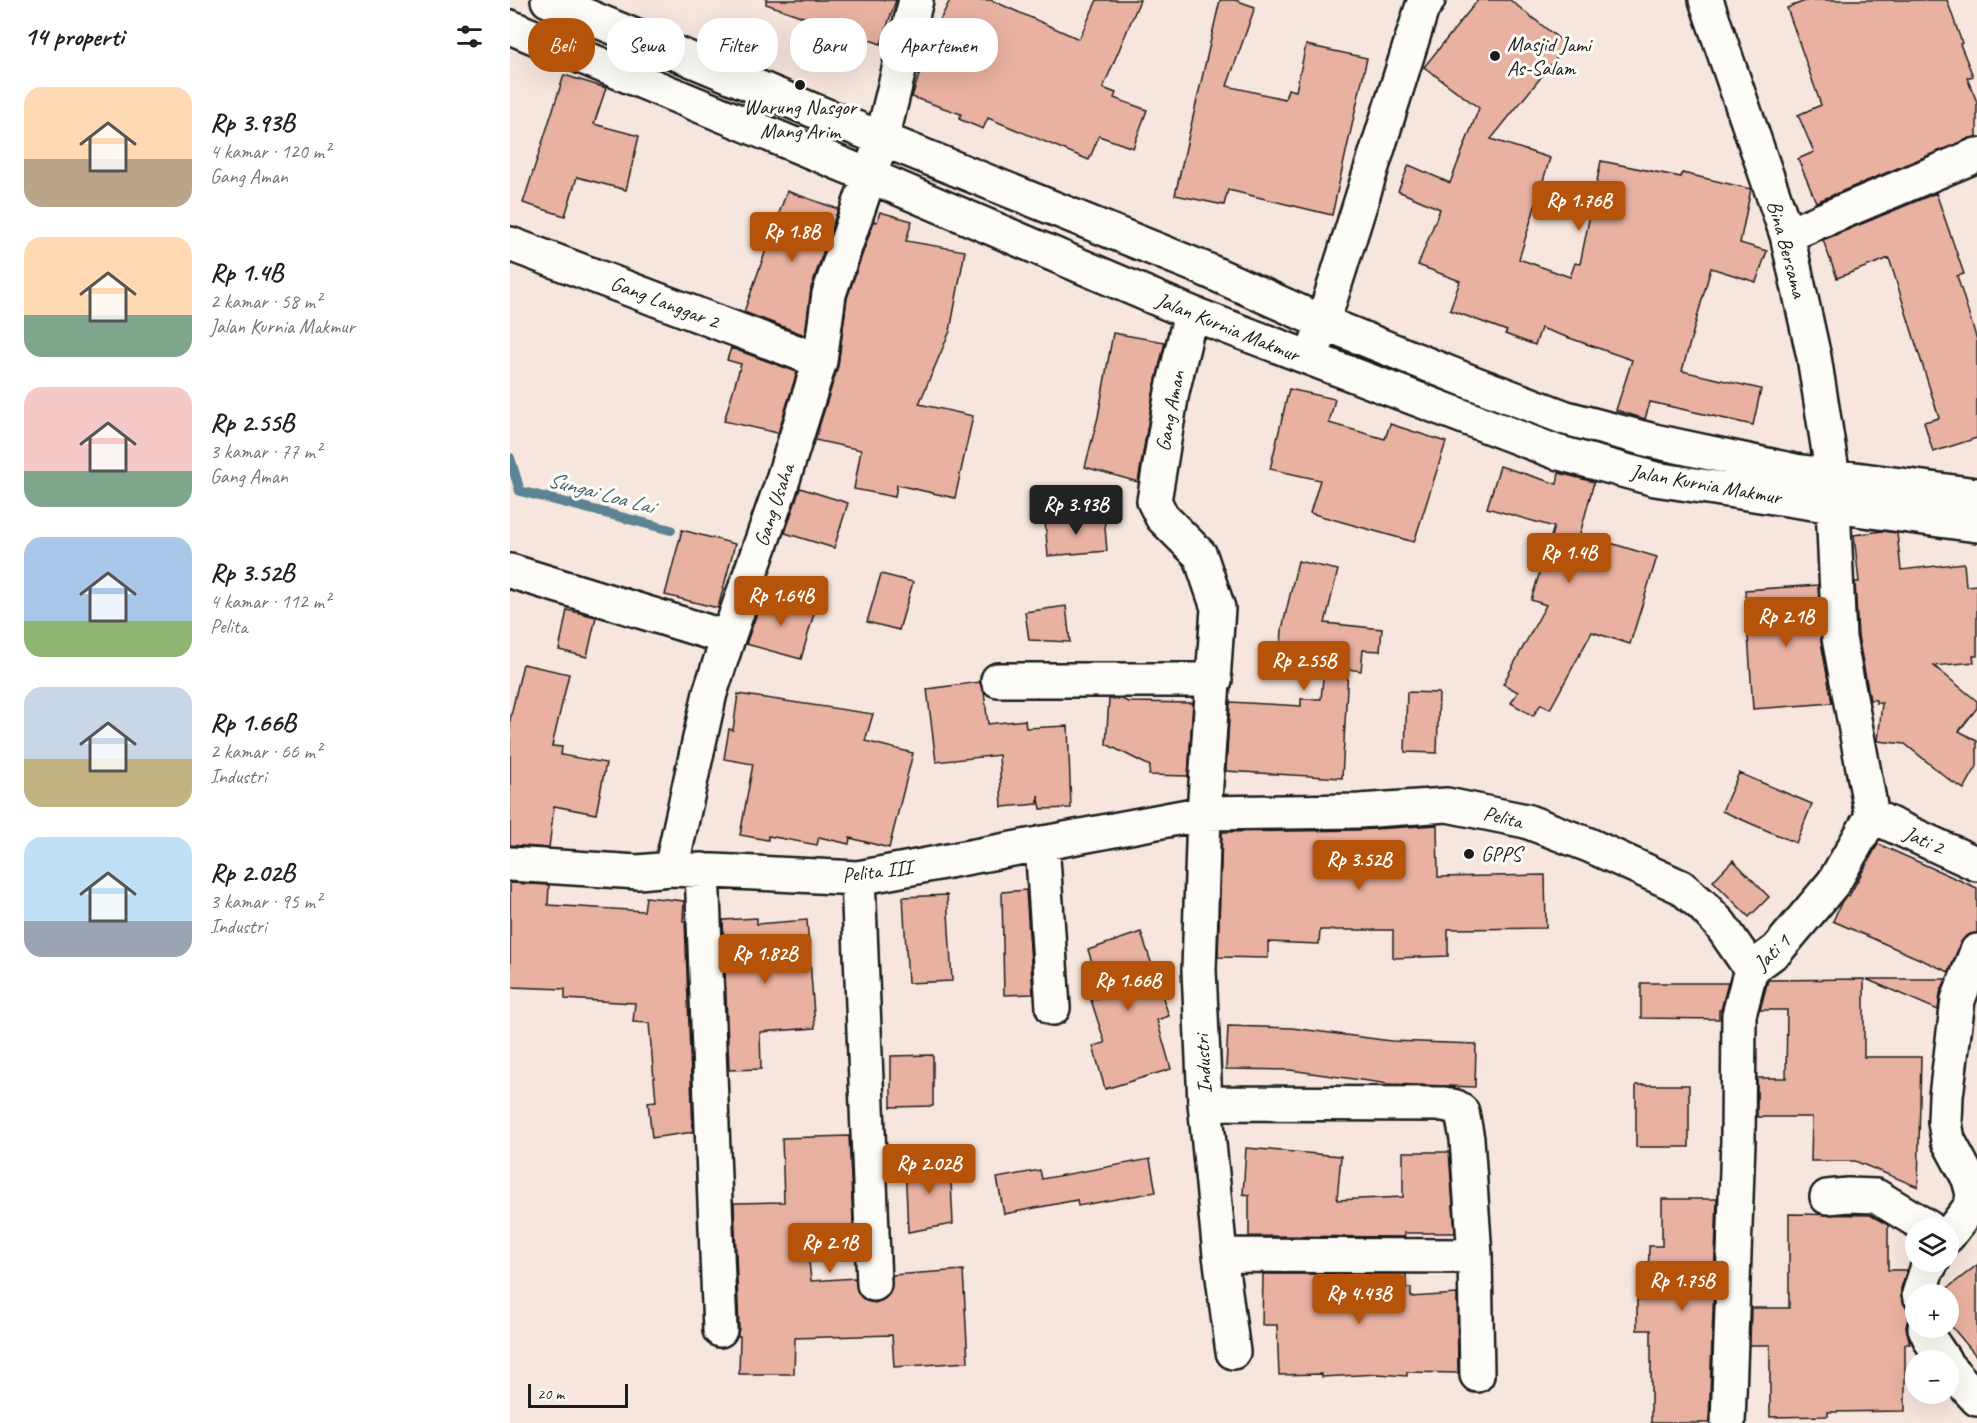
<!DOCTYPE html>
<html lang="id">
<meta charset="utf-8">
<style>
:root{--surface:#fff;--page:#f2f2f2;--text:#202124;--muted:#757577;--accent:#b45309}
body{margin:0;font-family:Caveat,sans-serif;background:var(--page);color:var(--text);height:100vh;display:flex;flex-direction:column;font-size:22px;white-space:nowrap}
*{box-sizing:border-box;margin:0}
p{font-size:20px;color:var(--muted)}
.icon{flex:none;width:33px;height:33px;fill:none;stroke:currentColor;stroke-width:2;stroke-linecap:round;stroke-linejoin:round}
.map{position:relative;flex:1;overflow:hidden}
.panel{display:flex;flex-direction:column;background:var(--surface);width:510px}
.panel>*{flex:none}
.guide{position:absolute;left:18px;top:18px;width:570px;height:54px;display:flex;gap:12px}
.fabs{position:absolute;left:1395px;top:1218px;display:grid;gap:12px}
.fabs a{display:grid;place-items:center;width:54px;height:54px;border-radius:50%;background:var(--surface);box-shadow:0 6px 24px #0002;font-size:30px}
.scale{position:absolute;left:18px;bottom:15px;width:100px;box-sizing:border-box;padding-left:6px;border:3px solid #1c1c1c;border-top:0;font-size:16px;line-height:21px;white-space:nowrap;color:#1c1c1c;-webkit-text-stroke:4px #fdfcf7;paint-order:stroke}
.price{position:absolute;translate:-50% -51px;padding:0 14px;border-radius:6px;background:var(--accent);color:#fff;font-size:20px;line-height:39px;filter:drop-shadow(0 2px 3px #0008)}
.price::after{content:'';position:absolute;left:50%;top:36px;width:18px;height:14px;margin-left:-9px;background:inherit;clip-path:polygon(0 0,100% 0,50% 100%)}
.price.active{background:#222;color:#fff}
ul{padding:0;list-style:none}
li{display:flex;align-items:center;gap:18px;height:150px;padding:0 24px}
li span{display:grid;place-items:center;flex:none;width:168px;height:120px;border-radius:18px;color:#555}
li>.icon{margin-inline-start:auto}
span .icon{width:72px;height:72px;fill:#fffc;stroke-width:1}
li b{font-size:26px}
h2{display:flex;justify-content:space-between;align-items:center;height:72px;padding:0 24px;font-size:26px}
.chip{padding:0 21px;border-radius:24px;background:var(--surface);box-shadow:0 6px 24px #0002;font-size:21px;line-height:54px}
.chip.active{background:var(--accent);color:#fff}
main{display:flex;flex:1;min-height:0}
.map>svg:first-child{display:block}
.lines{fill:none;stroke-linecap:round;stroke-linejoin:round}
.stream{stroke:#5a8394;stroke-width:10}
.building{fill:#e9b1a1;stroke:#1c1c1c;stroke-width:1.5}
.minor-casing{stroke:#1c1c1c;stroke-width:38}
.minor{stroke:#fdfcf7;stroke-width:33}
.poi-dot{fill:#1c1c1c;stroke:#fdfcf7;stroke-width:2}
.labels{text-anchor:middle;stroke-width:6;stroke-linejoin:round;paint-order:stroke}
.poi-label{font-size:21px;fill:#1c1c1c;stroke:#fdfcf7;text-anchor:start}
.street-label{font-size:21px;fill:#1c1c1c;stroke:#fdfcf7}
.water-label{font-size:22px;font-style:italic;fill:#45606c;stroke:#fdfcf7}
</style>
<main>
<section class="panel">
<h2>14 properti<svg class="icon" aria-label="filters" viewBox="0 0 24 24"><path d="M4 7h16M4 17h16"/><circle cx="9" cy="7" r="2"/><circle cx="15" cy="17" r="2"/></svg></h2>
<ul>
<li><span style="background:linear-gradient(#ffd9b3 60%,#b9a48a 0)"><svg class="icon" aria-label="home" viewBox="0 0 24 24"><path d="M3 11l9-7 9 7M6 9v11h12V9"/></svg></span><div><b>Rp 3.93B</b><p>4 kamar · 120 m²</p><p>Gang Aman</p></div></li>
<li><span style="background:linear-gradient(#ffd9b3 65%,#7fa58c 0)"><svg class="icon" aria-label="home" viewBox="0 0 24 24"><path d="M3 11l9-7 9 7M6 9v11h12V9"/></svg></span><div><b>Rp 1.4B</b><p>2 kamar · 58 m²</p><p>Jalan Kurnia Makmur</p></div></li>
<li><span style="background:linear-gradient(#f6c9c9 70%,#7fa58c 0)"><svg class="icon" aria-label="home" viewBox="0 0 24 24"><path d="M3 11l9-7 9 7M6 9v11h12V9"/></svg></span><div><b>Rp 2.55B</b><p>3 kamar · 77 m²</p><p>Gang Aman</p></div></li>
<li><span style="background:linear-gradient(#a9c7e8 70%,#8fb573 0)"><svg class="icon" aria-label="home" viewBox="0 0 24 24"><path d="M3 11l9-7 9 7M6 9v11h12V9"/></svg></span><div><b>Rp 3.52B</b><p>4 kamar · 112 m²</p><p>Pelita</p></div></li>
<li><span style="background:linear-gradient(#c9d6e8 60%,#c2b280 0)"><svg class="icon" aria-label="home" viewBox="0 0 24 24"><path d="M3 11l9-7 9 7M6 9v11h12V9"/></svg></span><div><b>Rp 1.66B</b><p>2 kamar · 66 m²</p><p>Industri</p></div></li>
<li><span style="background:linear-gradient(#bfe0f5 70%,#9aa5b1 0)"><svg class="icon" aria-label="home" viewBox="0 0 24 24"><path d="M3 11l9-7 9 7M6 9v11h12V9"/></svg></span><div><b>Rp 2.02B</b><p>3 kamar · 95 m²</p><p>Industri</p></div></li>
</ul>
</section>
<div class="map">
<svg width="1467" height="1423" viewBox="0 0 1467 1423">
<rect width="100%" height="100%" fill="#f7e6dd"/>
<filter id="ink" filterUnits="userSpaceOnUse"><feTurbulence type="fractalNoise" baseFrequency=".0167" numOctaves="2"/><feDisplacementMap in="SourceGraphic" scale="12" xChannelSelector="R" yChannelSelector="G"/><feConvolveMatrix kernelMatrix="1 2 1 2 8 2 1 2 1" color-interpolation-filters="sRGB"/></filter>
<g filter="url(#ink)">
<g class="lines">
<path class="stream" d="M 0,458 L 10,491 L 161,530"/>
</g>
<path class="building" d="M 256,0 L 386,0 L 371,44 L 256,4 Z
M 440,0 L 481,0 L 569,39 L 587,0 L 630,0 L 593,88 L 606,93 L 604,98 L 637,110 L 623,148 L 589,136 L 579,160 L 478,118 L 473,129 L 449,119 L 451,114 L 402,97 L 414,59 L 411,58 Z
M 710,0 L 725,0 L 745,7 L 717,86 L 775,99 L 778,89 L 786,91 L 796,45 L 857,58 L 822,215 L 718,190 L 714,205 L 665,195 Z
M 968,0 L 1000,0 L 1057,45 L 981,139 L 1040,158 L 1009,259 L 1060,277 L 1065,263 L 1070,264 L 1091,161 L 1171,177 L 1172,173 L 1241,189 L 1230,243 L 1257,251 L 1246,282 L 1201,268 L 1172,371 L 1251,389 L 1243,425 L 1140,402 L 1135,419 L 1106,410 L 1122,360 L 1031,328 L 1025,345 L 995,334 L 997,331 L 940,310 L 950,281 L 908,265 L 930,209 L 888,191 L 899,165 L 940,183 L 969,108 L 914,67 Z
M 1298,0 L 1437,0 L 1452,43 L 1450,44 L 1463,76 L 1457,78 L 1467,102 L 1467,137 L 1460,138 L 1306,202 L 1288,159 L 1304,152 L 1288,115 L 1311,105 L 1277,8 Z
M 54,75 L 96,88 L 84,124 L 129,136 L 116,190 L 67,177 L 55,216 L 13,203 Z
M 277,191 L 328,209 L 301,288 L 295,335 L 234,312 Z
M 1426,193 L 1454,274 L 1447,276 L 1467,340 L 1467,438 L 1423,452 L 1414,422 L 1429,418 L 1379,258 L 1327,278 L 1313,240 Z
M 370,212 L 402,221 L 396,241 L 455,251 L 440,331 L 409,404 L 463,416 L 445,498 L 387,485 L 385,497 L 344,489 L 351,450 L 305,440 L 328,366 L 337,298 L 364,221 L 367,222 Z
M 603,333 L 655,342 L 644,389 L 628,482 L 575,467 L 588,417 Z
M 221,348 L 287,372 L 268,433 L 214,421 L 231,364 L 217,360 Z
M 779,389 L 825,399 L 819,423 L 875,439 L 880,424 L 936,442 L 904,542 L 800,513 L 810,480 L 760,469 Z
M 990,466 L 1047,484 L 1049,473 L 1084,482 L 1070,534 L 1147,557 L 1120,644 L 1082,632 L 1040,709 L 1031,704 L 1023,716 L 1001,703 L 1008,692 L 993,684 L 1036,605 L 1021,600 L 1044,527 L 977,508 Z
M 290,488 L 338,503 L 324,548 L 275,533 Z
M 594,516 L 597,551 L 538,556 L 535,521 Z
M 172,530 L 225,544 L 208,608 L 155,595 Z
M 1372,531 L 1387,533 L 1391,570 L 1454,563 L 1456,586 L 1467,585 L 1467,656 L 1463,656 L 1464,662 L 1424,666 L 1467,701 L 1467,708 L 1449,731 L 1467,741 L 1467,766 L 1454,789 L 1442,782 L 1395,744 L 1368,741 L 1372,703 L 1366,703 L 1366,700 L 1360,700 L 1348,636 L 1345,582 L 1349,582 L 1344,535 Z
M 788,561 L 828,570 L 815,623 L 872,629 L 870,651 L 853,650 L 851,671 L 838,669 L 832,778 L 716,771 L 720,702 L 791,706 L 791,699 L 811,699 L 816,648 L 771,646 L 772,629 Z
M 371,574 L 403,582 L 389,630 L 357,622 Z
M 1308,585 L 1311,641 L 1322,703 L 1243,709 L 1235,590 Z
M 253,596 L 305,610 L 291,659 L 236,644 Z
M 556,606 L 560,642 L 519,640 L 515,612 Z
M 57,610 L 86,617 L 77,657 L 49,650 Z
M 13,664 L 59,674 L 42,746 L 52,747 L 51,755 L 96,763 L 86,814 L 44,806 L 39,848 L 0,845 L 0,719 Z
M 470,682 L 474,692 L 478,724 L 515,720 L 516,728 L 558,726 L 561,808 L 531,809 L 528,795 L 528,804 L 492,807 L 489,755 L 426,762 L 417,689 Z
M 897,692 L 929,693 L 927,753 L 895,752 Z
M 228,694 L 363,714 L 355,741 L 403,753 L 379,848 L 340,838 L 339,844 L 309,837 L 307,845 L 258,836 L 258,840 L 230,835 L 243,764 L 214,759 L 219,729 L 223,730 Z
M 599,699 L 612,699 L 618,702 L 683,703 L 678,776 L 639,775 L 640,766 L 596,744 Z
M 1229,773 L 1302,804 L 1286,843 L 1212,811 Z
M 927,825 L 928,877 L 1035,875 L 1036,928 L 938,929 L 938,956 L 883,958 L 883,930 L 810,930 L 809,944 L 758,942 L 758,958 L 708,957 L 712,832 L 849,830 Z
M 1368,844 L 1467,888 L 1467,933 L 1456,936 L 1450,944 L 1439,972 L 1323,921 L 1332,901 L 1337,895 L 1339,896 Z
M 1223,860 L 1259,897 L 1239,917 L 1203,881 Z
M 0,883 L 39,885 L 38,905 L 134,911 L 136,897 L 174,901 L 173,921 L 175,921 L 183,1132 L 142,1138 L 138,1102 L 146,1101 L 139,1023 L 123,1022 L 125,1003 L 55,999 L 55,989 L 0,987 Z
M 516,890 L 523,994 L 494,995 L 492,892 Z
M 437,895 L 442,981 L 398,983 L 393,897 Z
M 247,918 L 247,924 L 297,920 L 305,1028 L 250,1032 L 251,1069 L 219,1070 L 213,920 Z
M 631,932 L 659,1016 L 647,1020 L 661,1069 L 595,1089 L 583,1046 L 595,1043 L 581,1000 L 593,996 L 578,950 Z
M 1354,979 L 1354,1057 L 1411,1057 L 1408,1187 L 1345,1161 L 1301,1161 L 1302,1117 L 1247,1117 L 1247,1078 L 1276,1078 L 1277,1010 L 1250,1010 L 1258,980 Z
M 1356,979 L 1436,979 L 1430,993 L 1428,1010 Z
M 1131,983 L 1218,983 L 1211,1010 L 1209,1010 L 1209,1019 L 1131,1018 Z
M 718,1026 L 782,1028 L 881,1041 L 966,1044 L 965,1087 L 879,1084 L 780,1070 L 716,1069 Z
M 423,1055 L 423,1106 L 381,1107 L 381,1056 Z
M 1126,1085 L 1179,1085 L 1179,1147 L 1126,1147 Z
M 339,1136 L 344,1243 L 298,1252 L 301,1281 L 345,1278 L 349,1294 L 356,1301 L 365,1303 L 374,1299 L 380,1293 L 382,1275 L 453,1270 L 458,1362 L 384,1367 L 382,1335 L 285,1338 L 284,1374 L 229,1374 L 230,1336 L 227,1336 L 229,1329 L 224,1203 L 274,1202 L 272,1138 Z
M 736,1148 L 831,1156 L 827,1200 L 893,1197 L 893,1152 L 939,1152 L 945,1233 L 894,1233 L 895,1237 L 739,1236 L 739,1195 L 733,1194 Z
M 640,1159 L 646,1192 L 568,1206 L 567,1200 L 494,1214 L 487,1178 L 530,1170 L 532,1179 Z
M 440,1161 L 443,1224 L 398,1232 L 395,1163 Z
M 1152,1199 L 1207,1199 L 1199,1423 L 1141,1423 L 1141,1330 L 1127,1330 L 1127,1300 L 1138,1300 L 1139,1246 L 1152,1246 Z
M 1279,1214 L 1360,1215 L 1378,1225 L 1378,1270 L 1397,1270 L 1391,1288 L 1391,1297 L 1395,1306 L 1400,1310 L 1396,1327 L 1400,1344 L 1395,1344 L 1395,1411 L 1318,1412 L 1318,1416 L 1260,1417 L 1260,1345 L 1240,1345 L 1241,1308 L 1279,1308 Z
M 1467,1265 L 1467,1357 L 1438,1322 L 1438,1294 L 1430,1294 Z
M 753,1274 L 896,1274 L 896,1288 L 901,1288 L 901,1297 L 947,1294 L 948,1373 L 897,1372 L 897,1376 L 868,1374 L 812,1377 L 812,1374 L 769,1375 L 767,1325 L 752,1325 Z"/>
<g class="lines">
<defs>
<path id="minor" d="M 38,0 L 372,139 L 692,268 L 812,322 L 961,382 L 1056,418 L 1144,441 L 1285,471 L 1467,495
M 1196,0 L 1277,235 L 1304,357 L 1323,477 L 1323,506 L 1329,638 L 1362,816 L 1324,882 L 1267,950 L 1241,969 L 1229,1015 L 1228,1141 L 1218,1423
M 0,27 L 360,176 L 681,313 L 1046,452 L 1145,479 L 1323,506 L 1467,525
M 1277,235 L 1467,155
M 0,244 L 310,361
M 681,313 L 662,392 L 644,501 L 652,517 L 690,555 L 708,608 L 694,813 L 689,970 L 695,1103 L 710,1255 L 723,1352
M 807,341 L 912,8 L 918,0
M 0,571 L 218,638
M 488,680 L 705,680
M 1362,816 L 1467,864
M 532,843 L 543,1008
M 0,864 L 128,872 L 161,869 L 348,878 L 694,813 L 849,811 L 937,805 L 1016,821 L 1079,845 L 1171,887 L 1192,905 L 1210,924 L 1241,969
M 161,869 L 200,693 L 218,638 L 270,489 L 310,361 L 319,294 L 372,139 L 406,0
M 192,870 L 210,1330
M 348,878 L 364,1284
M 695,1103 L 934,1104 L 946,1107 L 952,1112 L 957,1139 L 965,1256 L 967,1375
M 1317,1197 L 1338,1195 L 1366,1196 L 1419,1228
M 1438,1236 L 1461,1206 L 1463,1194 L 1459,1179 L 1438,1140 L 1435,1122 L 1436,1096 L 1448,1000 L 1467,951
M 710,1255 L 965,1256
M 1409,1294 L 1416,1272 L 1422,1262
M 1415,1328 L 1421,1341 L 1434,1360
M 1438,1367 L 1467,1399"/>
</defs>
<use href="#minor" class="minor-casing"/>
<use href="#minor" class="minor"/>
</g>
</g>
<g class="poi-dot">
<circle cx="985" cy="56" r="6"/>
<circle cx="290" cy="85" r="6"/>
<circle cx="959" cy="854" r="6"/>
</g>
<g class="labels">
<g class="poi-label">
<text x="997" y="51">Masjid Jami<tspan x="997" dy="24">As-Salam</tspan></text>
<text x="290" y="114" text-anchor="middle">Warung Nasgor<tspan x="290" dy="24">Mang Arim</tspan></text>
<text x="971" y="861">GPPS</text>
</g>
<g class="street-label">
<text transform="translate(1277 249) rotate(75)" y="7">Bina Bersama</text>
<text transform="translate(155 302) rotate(21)" y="7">Gang Langgar 2</text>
<text transform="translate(718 327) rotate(22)" y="7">Jalan Kurnia Makmur</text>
<text transform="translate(660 411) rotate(-79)" y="7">Gang Aman</text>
<text transform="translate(1196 484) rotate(10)" y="7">Jalan Kurnia Makmur</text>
<text transform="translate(264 505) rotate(-71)" y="7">Gang Usaha</text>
<text transform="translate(993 817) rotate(14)" y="7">Pelita</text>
<text transform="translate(1414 840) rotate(24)" y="7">Jati 2</text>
<text transform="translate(367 871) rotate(-7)" y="7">Pelita III</text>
<text transform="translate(1262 952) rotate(-44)" y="7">Jati 1</text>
<text transform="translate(693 1064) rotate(-93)" y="7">Industri</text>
</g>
<g class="water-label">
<text transform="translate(91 492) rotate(15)" y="8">Sungai Loa Lai</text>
</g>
</g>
</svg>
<div class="fabs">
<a><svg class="icon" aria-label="layers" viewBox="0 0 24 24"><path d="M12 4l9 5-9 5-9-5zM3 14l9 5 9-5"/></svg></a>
<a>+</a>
<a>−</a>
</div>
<div class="scale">20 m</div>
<b class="price" style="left:1069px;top:232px">Rp 1.76B</b>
<b class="price" style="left:282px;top:263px">Rp 1.8B</b>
<b class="price active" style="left:566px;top:536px">Rp 3.93B</b>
<b class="price" style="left:1059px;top:584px">Rp 1.4B</b>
<b class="price" style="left:271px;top:627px">Rp 1.64B</b>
<b class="price" style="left:1276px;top:648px">Rp 2.1B</b>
<b class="price" style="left:794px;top:692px">Rp 2.55B</b>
<b class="price" style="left:849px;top:891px">Rp 3.52B</b>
<b class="price" style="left:255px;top:985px">Rp 1.82B</b>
<b class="price" style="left:618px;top:1012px">Rp 1.66B</b>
<b class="price" style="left:419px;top:1195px">Rp 2.02B</b>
<b class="price" style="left:320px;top:1274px">Rp 2.1B</b>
<b class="price" style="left:1172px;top:1312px">Rp 1.75B</b>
<b class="price" style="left:849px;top:1325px">Rp 4.43B</b>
<div class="guide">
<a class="chip active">Beli</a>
<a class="chip">Sewa</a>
<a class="chip">Filter</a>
<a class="chip">Baru</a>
<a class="chip">Apartemen</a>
</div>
</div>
</main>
